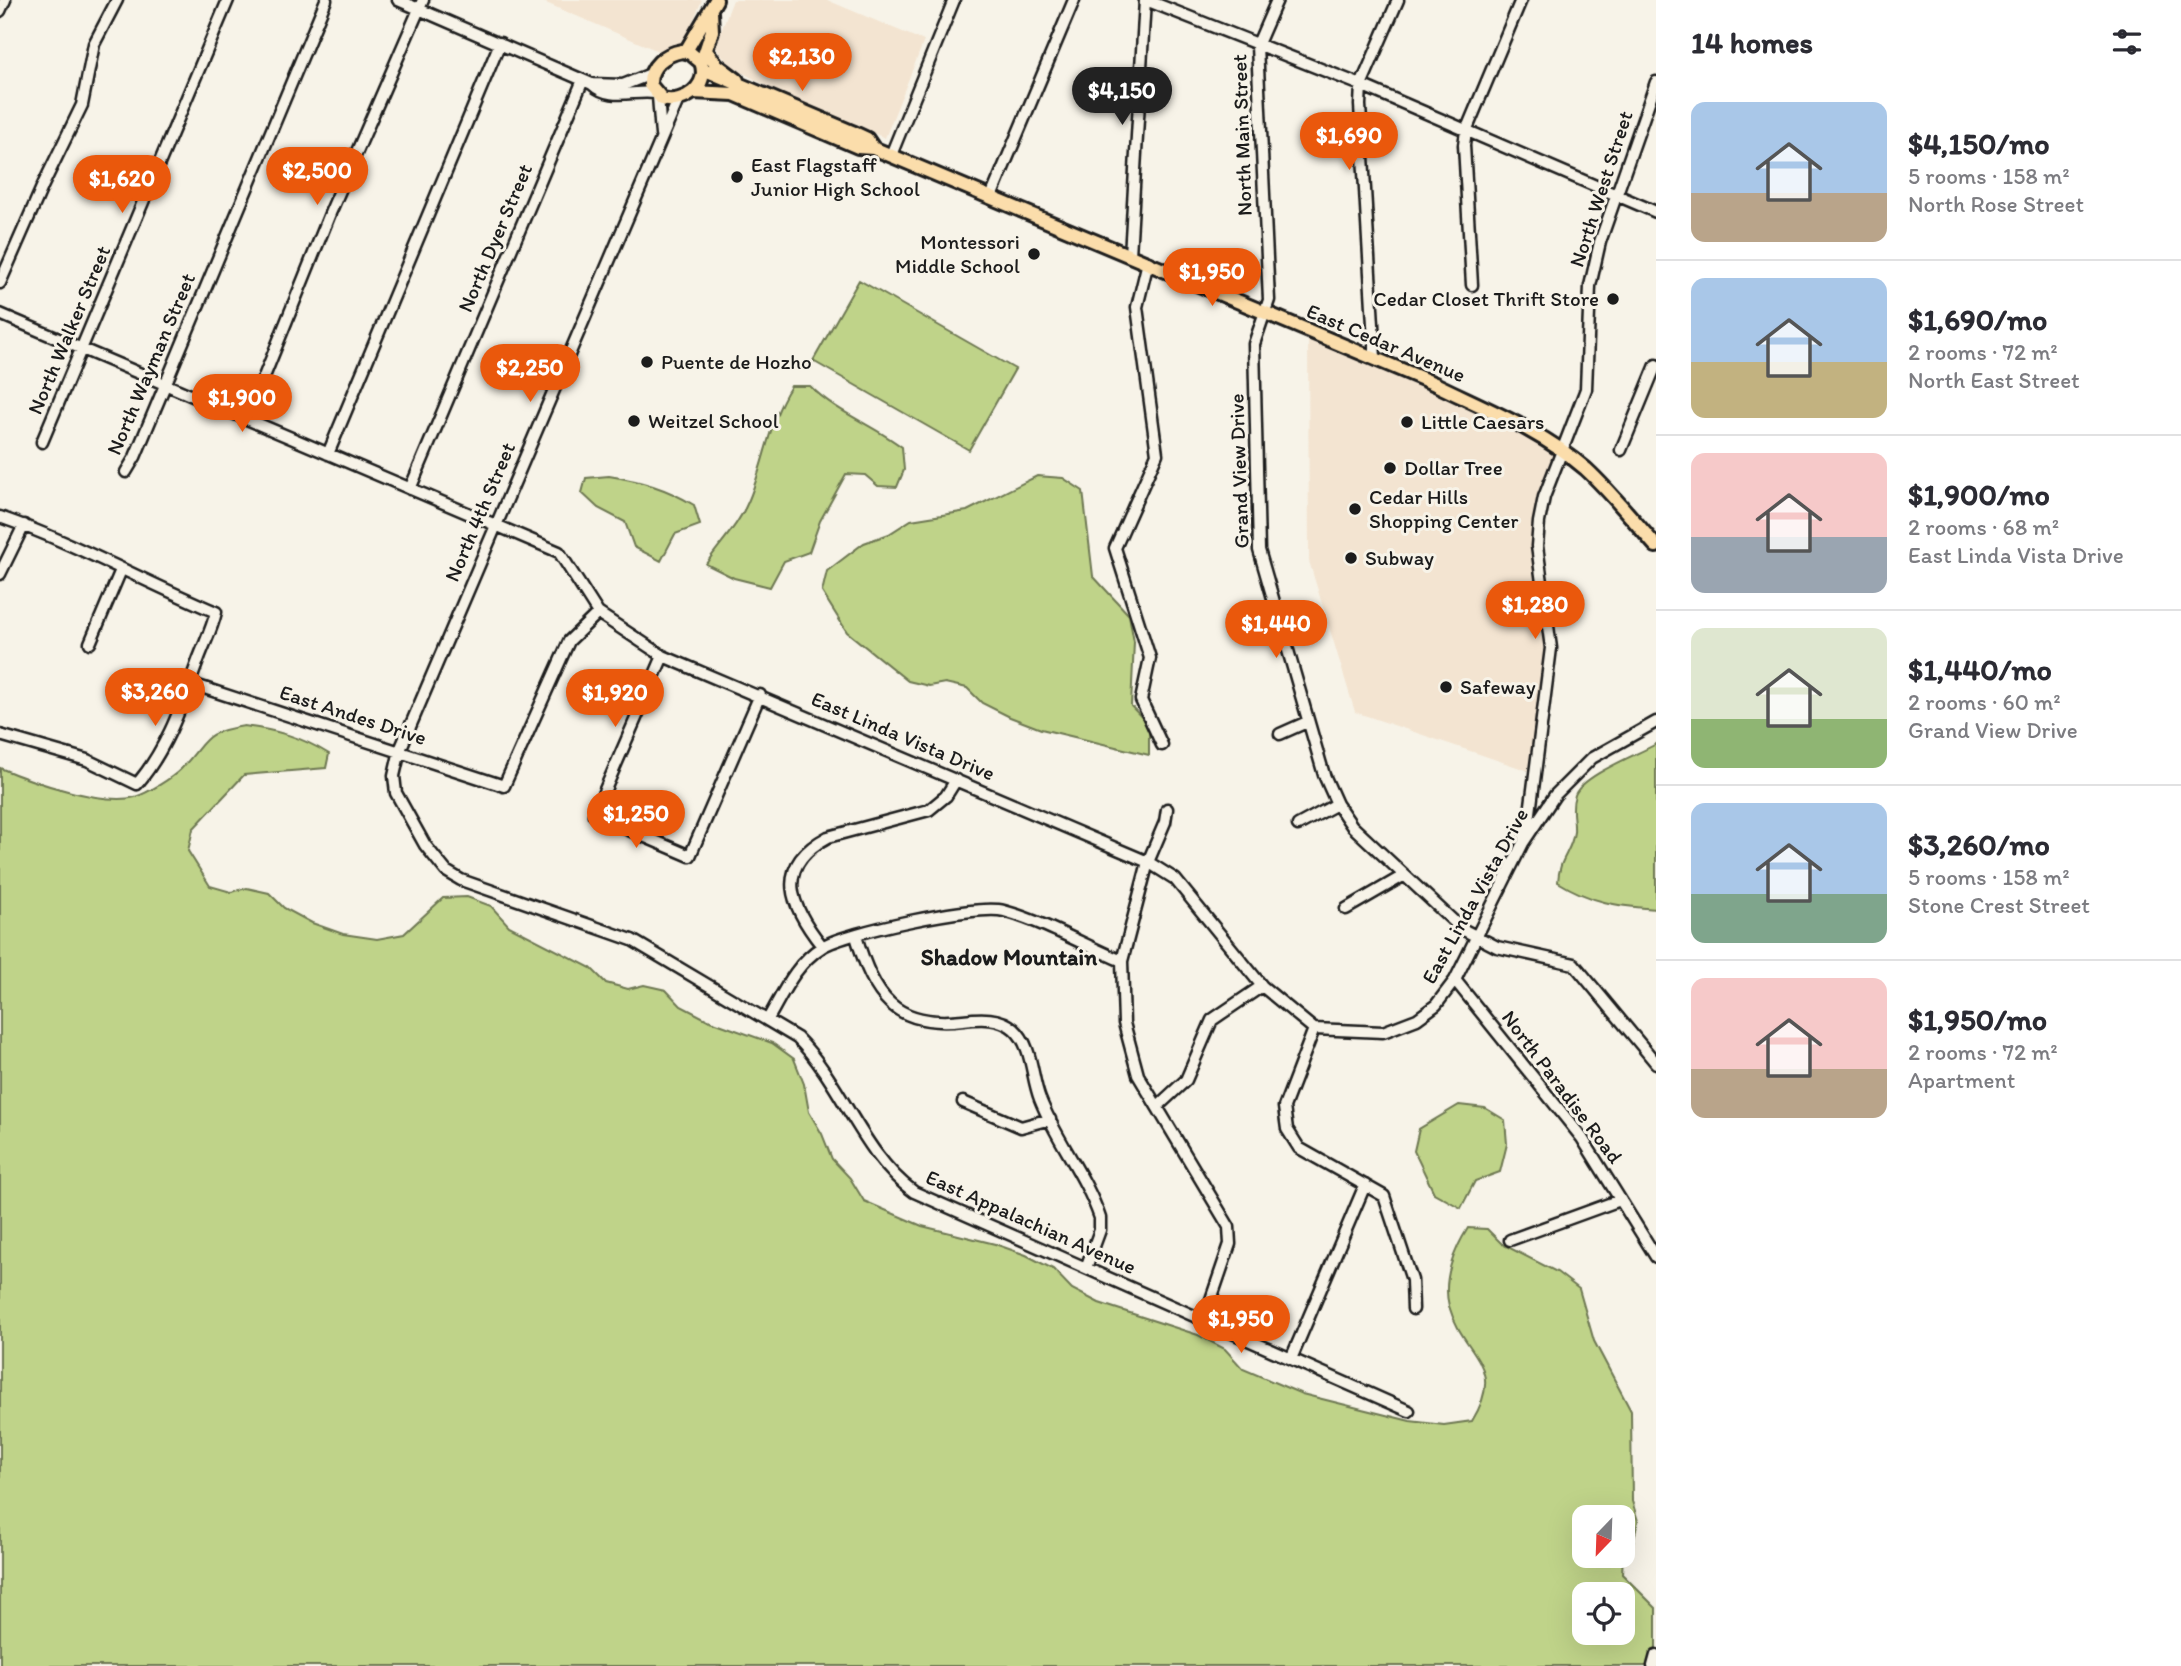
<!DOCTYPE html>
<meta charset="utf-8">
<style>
:root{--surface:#fff;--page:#f7f7f7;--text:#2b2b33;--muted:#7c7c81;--line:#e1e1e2;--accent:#ea580c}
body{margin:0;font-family:Itim,sans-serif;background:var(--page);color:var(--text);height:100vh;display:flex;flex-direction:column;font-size:26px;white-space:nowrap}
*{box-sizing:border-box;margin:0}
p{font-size:23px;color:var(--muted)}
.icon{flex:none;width:38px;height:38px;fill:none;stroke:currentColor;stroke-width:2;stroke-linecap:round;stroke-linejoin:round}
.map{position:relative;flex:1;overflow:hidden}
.details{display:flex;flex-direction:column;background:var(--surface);width:525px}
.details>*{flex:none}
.needle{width:46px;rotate:203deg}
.controls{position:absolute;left:1572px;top:1505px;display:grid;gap:14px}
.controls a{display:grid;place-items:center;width:63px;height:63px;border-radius:14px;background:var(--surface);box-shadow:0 7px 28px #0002;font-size:35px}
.price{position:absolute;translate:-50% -60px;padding:0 16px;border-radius:24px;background:var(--accent);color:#fff;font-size:23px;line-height:46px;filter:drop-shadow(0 2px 4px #0008)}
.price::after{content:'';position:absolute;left:50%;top:42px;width:21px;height:16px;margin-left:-10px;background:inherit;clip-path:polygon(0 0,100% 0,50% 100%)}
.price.on{background:#222;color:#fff}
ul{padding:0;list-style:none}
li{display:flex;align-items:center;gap:21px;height:175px;padding:0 35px}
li+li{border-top:2px solid var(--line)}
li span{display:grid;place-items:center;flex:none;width:196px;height:140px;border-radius:14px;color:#555}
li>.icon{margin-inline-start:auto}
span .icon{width:84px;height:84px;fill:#fffc;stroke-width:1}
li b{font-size:30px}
h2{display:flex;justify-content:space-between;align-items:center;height:84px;padding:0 35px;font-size:30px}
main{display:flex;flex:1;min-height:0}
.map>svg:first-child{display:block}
.built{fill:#f3e4d1}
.green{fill:#bfd389;stroke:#6e7852;stroke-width:2;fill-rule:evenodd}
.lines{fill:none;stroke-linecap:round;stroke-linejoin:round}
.minor-casing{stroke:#1c1c1c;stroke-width:15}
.major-casing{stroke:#1c1c1c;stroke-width:18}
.minor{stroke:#f7f3e8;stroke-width:10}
.major{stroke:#fbddab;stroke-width:12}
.poi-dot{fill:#1c1c1c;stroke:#f7f3e8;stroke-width:2.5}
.labels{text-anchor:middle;stroke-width:6;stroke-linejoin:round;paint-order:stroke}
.street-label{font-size:21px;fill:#1c1c1c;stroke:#f7f3e8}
.poi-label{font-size:21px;fill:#1c1c1c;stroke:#f7f3e8;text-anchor:start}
.neighbourhood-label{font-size:23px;font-weight:bold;fill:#1c1c1c;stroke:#f7f3e8}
</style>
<main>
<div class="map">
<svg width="1656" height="1666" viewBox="0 0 1656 1666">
<rect width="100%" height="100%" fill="#f7f3e8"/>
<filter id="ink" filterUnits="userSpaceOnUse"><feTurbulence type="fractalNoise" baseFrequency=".0143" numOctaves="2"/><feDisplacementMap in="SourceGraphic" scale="14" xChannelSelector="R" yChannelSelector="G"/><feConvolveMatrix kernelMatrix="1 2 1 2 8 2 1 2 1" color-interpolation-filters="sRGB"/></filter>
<g filter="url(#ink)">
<path class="built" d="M 539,0 L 702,0 L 677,59 Z
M 733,0 L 827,0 L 924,41 L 885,138 L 781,94 L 729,65 L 715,46 Z
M 1308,330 L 1561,451 L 1538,528 L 1550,633 L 1535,773 L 1355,712 L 1309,561 Z"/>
<path class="green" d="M 859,280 L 1015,369 L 969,450 L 813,361 Z
M 791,386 L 810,386 C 836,412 873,425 902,447 L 904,470 L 897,487 L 878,486 L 865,475 L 846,474 L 820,521 L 809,552 L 784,561 L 770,587 L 734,578 L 706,564 C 720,543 738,526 748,502 C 765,463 768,422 791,386 Z
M 609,476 C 641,481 666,488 694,505 L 700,525 L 675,534 L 661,561 L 634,547 L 625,522 L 598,508 L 582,493 L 586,478 Z
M 1037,476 L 1063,478 L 1083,491 L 1093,576 L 1129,615 L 1134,642 L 1131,706 L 1149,725 L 1149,755 L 1041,729 L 1010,717 L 982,703 L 967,688 L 945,683 L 929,686 L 908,681 L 847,632 L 822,592 L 827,571 L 864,543 L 889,534 L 911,520 L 967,511 Z
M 244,726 C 276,730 302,737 329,754 L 326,768 L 244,775 L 193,829 L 188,851 L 210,886 L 231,892 L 247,888 L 269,893 L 284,908 L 312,923 L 343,934 L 377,939 L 404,934 L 443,898 L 467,897 L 491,906 L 509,926 L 591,968 L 606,983 L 628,989 L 644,985 L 666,990 L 681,1006 L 708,1020 L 772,1043 L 794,1059 L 804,1084 L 809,1112 L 822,1134 L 832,1159 L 850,1178 L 864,1201 L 922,1226 L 995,1244 L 1026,1255 L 1053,1269 L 1072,1289 L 1099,1303 L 1198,1335 L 1225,1349 L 1243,1369 L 1302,1394 L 1410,1421 L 1444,1425 L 1472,1421 C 1507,1364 1463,1355 1449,1306 C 1442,1280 1454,1250 1468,1228 L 1487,1229 L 1502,1244 L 1557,1272 L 1579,1289 L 1594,1341 L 1631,1411 L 1632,1501 L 1638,1521 L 1633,1543 L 1623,1555 L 1622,1574 L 1656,1608 L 1656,1666 L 0,1666 L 0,768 C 30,781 103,806 135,797 C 148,793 172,778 181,769 C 209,740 200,733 244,726 ZM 1584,1517 L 1622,1517 L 1622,1556 L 1584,1556 ZM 1584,1594 L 1622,1594 L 1622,1633 L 1584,1633 Z
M 1656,744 L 1656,909 C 1617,906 1592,903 1558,882 C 1559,858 1571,853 1574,832 C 1575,819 1570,809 1575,795 C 1583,775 1637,755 1656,744 Z
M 1459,1105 L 1485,1108 L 1505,1120 L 1507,1144 L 1500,1172 L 1475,1181 L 1461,1208 L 1434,1193 L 1414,1151 L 1419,1129 Z"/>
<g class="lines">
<defs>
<path id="minor" d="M 398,0 L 592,84 C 610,101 633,90 655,93
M 1146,0 L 1361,85 L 1656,212
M 1277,0 L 1257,46 L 1269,300 L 1254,344 L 1259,550 L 1324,775 L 1337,804 L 1352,826 L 1462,929 L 1497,947 L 1574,964 L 1656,1063
M 0,11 L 5,0
M 592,84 L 623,85 L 651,74
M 658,96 L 661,135
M 678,100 L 400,750 L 394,776 L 396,793 L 425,845 L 446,871 L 461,880 L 632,940 L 797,1038 C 843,1084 861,1153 914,1192 L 1409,1411
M 891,155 L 954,0
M 991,197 L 1074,0
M 1130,255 L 1145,0
M 1148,262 L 1137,307 L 1157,454 L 1115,548 L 1150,658 L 1141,700 L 1162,745
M 0,283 L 43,185 L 82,105 L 94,44 L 117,0
M 1472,285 L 1464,145 L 1466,131 L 1521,0
M 0,314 L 559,552 L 598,613 L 663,656 L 1148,862 L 1175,879 L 1262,986 L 1314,1029 L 1383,1032 L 1417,1019 L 1436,1005 L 1455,980 L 1523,843 L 1555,795 L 1592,758 L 1656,722
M 1375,358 L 1360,105 L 1361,85 L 1398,0
M 247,419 L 331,211 L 423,0
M 42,442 L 228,0
M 1621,450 L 1656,365
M 328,454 L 500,43
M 126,472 L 135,457 L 326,0
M 410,489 L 583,80
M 0,517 C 75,543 143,581 216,612 C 212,629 205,642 199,658 C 183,701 168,748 137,784 L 87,760 L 0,735
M 0,574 L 24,525
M 90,643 L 121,570
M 663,656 L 594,815 L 690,856 L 760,695
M 189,683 L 504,786 L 569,641 L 598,613
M 1280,734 L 1307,722
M 1167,809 L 1165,822 L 1148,862 L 1122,961 L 1124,1023 L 1138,1075 L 1229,1227 L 1230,1244 L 1204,1320
M 1298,825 L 1337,804
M 1524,836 L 1530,813 L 1551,648 L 1537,546 L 1539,522 L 1544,497 L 1586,389 L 1590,286 L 1600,242 L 1656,82
M 1346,909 L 1403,876
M 856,936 C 874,996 894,1028 963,1020 C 981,1018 1000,1017 1014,1029 C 1033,1046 1031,1077 1040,1099 C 1056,1140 1086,1176 1100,1218 L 1100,1230 L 1086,1268
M 822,946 C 791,907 772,867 828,837 L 929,810 L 946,796 L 956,780
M 1455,980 L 1582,1138 L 1656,1257
M 768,1019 C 783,993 796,963 822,947 C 846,932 977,904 1004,911 C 1044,922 1084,945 1122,961
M 1314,1029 L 1284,1107 L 1287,1129 L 1299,1148 L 1384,1196 L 1412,1280 L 1413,1309
M 963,1102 L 1021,1127 L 1050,1119
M 1158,1106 L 1186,1080 L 1212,1020 L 1262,986
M 1510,1240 L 1620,1200
M 1291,1359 L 1365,1185
M 1653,1666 L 1656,1655"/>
<path id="major" d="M 682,51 L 690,53 L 701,62 C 710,86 684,105 662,99 L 650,85 C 649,66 665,54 682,51 Z
M 686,51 L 716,0
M 706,51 L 717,65 L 737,80
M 703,58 L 712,31 L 711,12
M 703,69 L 852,132 L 867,139 L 873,148
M 693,92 L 734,94 L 858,147 L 873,148 L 1435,384 C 1486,409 1542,431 1586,469 C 1611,492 1633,520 1656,546"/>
</defs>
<use href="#minor" class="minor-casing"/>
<use href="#major" class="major-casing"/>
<use href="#minor" class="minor"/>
<use href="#major" class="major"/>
</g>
</g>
<g class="poi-dot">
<circle cx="737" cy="177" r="7"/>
<circle cx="1034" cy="254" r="7"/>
<circle cx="1613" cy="299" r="7"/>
<circle cx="647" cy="362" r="7"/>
<circle cx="634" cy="421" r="7"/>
<circle cx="1407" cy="422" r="7"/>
<circle cx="1390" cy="468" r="7"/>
<circle cx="1355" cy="509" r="7"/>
<circle cx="1351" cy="558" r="7"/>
<circle cx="1446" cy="687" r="7"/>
</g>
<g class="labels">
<g class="street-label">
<text transform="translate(1242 135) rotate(-92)" y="7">North Main Street</text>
<text transform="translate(1601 189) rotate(-72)" y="7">North West Street</text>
<text transform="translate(495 238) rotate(-67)" y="7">North Dyer Street</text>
<text transform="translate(69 330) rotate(-67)" y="7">North Walker Street</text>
<text transform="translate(1386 343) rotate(23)" y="7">East Cedar Avenue</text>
<text transform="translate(151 364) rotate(-67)" y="7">North Wayman Street</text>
<text transform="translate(1239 471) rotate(-92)" y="7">Grand View Drive</text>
<text transform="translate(480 512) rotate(-67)" y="7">North 4th Street</text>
<text transform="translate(353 715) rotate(18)" y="7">East Andes Drive</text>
<text transform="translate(903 736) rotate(23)" y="7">East Linda Vista Drive</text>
<text transform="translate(1475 896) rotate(-61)" y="7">East Linda Vista Drive</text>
<text transform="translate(1562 1087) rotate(53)" y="7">North Paradise Road</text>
<text transform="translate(1031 1222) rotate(24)" y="7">East Appalachian Avenue</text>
</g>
<g class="poi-label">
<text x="751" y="172">East Flagstaff<tspan x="751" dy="24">Junior High School</tspan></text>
<text x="1020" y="249" text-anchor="end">Montessori<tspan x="1020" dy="24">Middle School</tspan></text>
<text x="1599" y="306" text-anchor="end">Cedar Closet Thrift Store</text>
<text x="661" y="369">Puente de Hozho</text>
<text x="648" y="428">Weitzel School</text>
<text x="1421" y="429">Little Caesars</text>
<text x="1404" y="475">Dollar Tree</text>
<text x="1369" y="504">Cedar Hills<tspan x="1369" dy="24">Shopping Center</tspan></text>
<text x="1365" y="565">Subway</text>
<text x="1460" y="694">Safeway</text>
</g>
<g class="neighbourhood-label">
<text x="1009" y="965">Shadow Mountain</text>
</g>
</g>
</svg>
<div class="controls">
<a><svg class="needle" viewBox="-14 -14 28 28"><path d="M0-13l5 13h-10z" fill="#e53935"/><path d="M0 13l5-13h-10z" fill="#7c7c81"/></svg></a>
<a><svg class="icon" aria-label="locate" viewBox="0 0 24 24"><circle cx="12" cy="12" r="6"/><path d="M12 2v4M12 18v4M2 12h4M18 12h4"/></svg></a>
</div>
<b class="price" style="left:802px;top:93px">$2,130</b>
<b class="price on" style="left:1122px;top:127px">$4,150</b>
<b class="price" style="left:1349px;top:172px">$1,690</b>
<b class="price" style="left:317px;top:207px">$2,500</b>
<b class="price" style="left:122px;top:215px">$1,620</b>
<b class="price" style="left:1212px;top:308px">$1,950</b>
<b class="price" style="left:530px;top:404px">$2,250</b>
<b class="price" style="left:242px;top:434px">$1,900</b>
<b class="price" style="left:1535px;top:641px">$1,280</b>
<b class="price" style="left:1276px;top:660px">$1,440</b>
<b class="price" style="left:155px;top:728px">$3,260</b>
<b class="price" style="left:615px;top:729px">$1,920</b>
<b class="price" style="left:636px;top:850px">$1,250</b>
<b class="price" style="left:1241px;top:1355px">$1,950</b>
</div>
<section class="details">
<h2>14 homes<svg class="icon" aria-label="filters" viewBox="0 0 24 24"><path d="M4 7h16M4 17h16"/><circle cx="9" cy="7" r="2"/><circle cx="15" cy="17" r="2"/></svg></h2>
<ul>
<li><span style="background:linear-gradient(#a9c7e8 65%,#b9a48a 0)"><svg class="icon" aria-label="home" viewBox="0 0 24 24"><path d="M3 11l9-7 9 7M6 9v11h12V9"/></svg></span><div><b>$4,150/mo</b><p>5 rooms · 158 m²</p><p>North Rose Street</p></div></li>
<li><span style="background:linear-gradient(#a9c7e8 60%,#c2b280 0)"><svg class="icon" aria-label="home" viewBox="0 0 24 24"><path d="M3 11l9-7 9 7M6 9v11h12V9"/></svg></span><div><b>$1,690/mo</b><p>2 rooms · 72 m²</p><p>North East Street</p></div></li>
<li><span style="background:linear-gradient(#f6c9c9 60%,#9aa5b1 0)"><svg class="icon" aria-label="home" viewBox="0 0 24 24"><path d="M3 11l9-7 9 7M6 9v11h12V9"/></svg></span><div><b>$1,900/mo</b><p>2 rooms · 68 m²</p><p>East Linda Vista Drive</p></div></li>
<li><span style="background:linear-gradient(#dfe7d0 65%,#8fb573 0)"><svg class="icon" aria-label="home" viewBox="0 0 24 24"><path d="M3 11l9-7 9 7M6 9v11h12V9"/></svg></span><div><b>$1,440/mo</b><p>2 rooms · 60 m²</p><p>Grand View Drive</p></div></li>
<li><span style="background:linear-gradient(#a9c7e8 65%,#7fa58c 0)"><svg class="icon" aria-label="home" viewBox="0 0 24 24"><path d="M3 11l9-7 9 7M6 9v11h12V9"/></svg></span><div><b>$3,260/mo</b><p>5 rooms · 158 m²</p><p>Stone Crest Street</p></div></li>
<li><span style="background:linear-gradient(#f6c9c9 65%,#b9a48a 0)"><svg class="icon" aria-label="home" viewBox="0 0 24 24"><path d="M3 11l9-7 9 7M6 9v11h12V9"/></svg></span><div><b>$1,950/mo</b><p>2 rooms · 72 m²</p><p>Apartment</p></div></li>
</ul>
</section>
</main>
